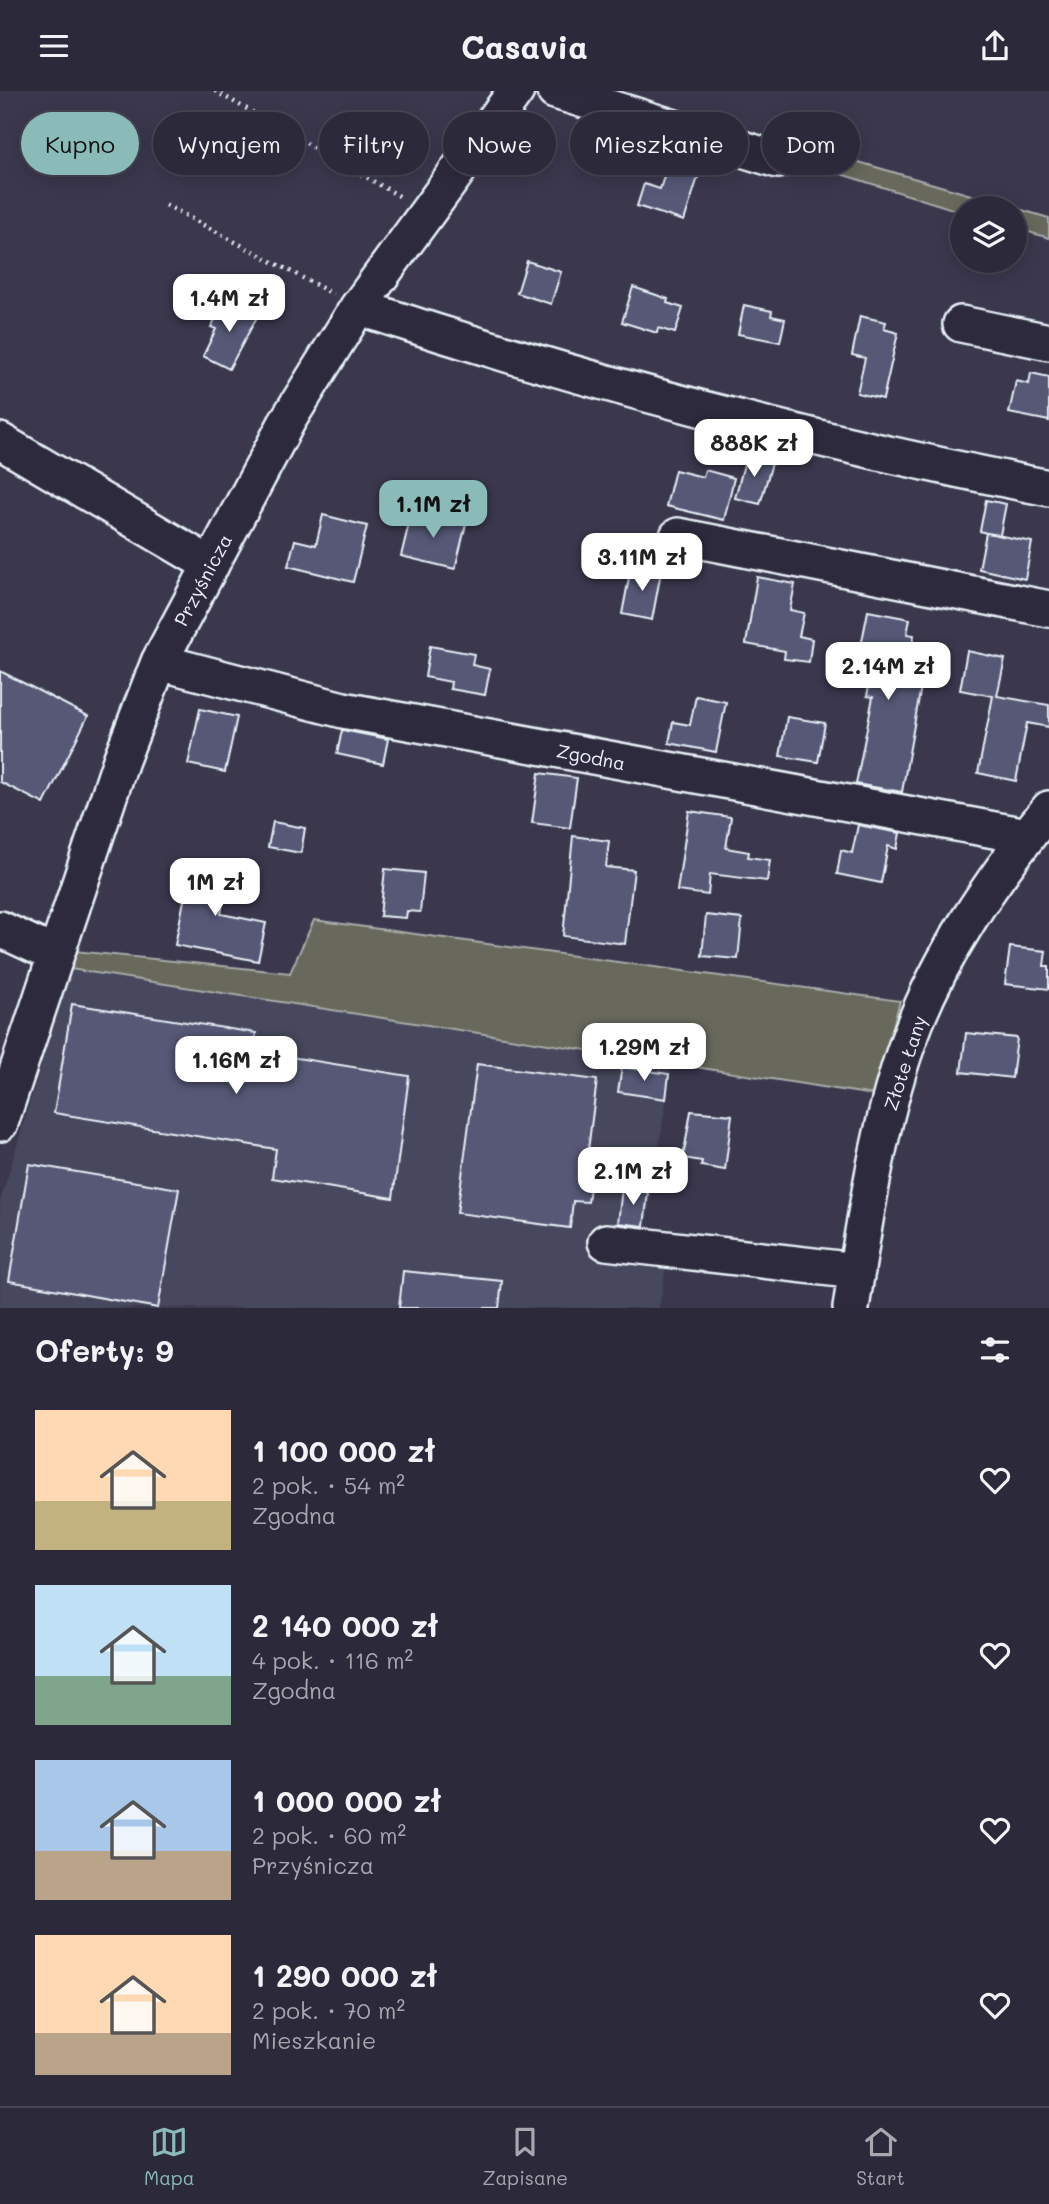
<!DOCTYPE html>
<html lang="pl">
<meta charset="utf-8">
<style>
:root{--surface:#2c2a3a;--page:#383645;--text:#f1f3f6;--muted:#a6a7af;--line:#484654;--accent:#8bbbb9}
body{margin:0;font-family:Mali,sans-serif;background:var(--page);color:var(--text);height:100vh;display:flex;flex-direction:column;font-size:26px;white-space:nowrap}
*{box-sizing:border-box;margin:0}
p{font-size:23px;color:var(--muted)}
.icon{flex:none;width:38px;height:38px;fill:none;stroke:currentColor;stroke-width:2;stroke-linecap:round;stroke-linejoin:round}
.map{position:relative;height:1217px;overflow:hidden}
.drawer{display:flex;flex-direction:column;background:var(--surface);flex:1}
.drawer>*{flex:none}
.guide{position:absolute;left:21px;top:21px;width:1008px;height:63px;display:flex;gap:14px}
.controls{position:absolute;left:950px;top:105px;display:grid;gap:14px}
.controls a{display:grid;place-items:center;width:77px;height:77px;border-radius:50%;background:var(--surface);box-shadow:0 4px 18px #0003,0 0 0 2px var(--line);font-size:35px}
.price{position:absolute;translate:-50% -60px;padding:0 16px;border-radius:14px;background:#fff;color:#222;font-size:23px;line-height:46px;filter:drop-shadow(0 2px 4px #0008)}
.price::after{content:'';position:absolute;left:50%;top:42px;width:21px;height:16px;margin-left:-10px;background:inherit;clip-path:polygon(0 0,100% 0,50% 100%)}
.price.active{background:var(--accent);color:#111}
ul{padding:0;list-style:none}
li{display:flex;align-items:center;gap:21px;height:175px;padding:0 35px}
li span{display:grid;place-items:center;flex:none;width:196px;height:140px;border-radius:0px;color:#555}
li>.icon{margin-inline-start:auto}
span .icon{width:84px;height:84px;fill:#fffc;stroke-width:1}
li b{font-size:30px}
h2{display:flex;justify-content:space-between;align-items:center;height:84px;padding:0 35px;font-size:30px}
.tag{padding:0 24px;border-radius:32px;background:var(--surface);box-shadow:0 4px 18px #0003,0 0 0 2px var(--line);font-size:24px;line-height:63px}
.tag.active{background:var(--accent);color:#111}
header{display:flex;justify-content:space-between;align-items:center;height:91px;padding:0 35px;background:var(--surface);font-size:32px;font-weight:800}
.tabs{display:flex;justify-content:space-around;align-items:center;height:98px;border-top:2px solid var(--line);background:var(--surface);font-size:19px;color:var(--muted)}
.tabs a{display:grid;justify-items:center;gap:4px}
.tabs .active{color:var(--accent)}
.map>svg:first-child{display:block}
.built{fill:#46465d}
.green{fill:#67695b;stroke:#a8adaa;stroke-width:2}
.building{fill:#565976;stroke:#e8f1f8;stroke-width:2}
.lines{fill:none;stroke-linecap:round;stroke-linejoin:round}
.minor-casing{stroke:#e8f1f8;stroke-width:40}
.path{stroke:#e8f1f8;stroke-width:4.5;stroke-dasharray:2 5;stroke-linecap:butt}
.minor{stroke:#2f2a3d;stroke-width:35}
.labels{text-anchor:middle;stroke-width:5;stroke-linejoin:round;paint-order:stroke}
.street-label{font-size:19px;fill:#e8f1f8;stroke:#2f2a3d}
</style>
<header><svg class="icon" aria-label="menu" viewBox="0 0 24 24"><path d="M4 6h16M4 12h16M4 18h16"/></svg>Casavia<svg class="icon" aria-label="share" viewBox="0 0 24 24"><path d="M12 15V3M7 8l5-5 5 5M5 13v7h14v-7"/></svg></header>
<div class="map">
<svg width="1049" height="1217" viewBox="0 0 1049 1217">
<rect width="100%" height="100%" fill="#3b384e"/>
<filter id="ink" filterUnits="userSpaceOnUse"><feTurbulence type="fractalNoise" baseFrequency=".0143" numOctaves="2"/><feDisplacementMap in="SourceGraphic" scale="14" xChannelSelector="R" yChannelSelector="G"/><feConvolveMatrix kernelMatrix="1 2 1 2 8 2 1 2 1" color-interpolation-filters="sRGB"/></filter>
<g filter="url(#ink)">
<path class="built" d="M 70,878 L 672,974 L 644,1148 L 670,1152 L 659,1217 L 0,1217 L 0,1111 Z"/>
<path class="green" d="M 784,49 L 1015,117 L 962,117 L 962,121 L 780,64 Z
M 1015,117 L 1049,127 L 1049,147 L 1015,137 Z
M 314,829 L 900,910 L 874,1004 L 70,878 L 75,860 L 290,882 Z"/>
<path class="building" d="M 668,73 L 699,83 L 684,130 L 637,115 L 644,93 L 660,98 Z
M 527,170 L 561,181 L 551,213 L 517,202 Z
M 633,196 L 668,208 L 667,212 L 683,217 L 675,242 L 658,237 L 657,242 L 622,231 Z
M 225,210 L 257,226 L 229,278 L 203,265 L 216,238 L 211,236 Z
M 744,214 L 772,220 L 771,225 L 785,228 L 780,251 L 738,243 Z
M 860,225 L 886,231 L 884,238 L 898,242 L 883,308 L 857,302 L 865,267 L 852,264 Z
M 1031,282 L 1049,286 L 1049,330 L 1009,322 L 1016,290 L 1029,293 Z
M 747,362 L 773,369 L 760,413 L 735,407 Z
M 675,379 L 703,386 L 705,379 L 734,387 L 724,429 L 666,415 Z
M 986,409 L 1006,413 L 1000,444 L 987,442 L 1032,451 L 1025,488 L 979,478 L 986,442 L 980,440 Z
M 412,420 L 466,433 L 455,478 L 401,465 Z
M 323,424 L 367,435 L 353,491 L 288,475 L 295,449 L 316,454 Z
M 631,476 L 661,481 L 652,529 L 622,523 Z
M 757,486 L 795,493 L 790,519 L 804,522 L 799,545 L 812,548 L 809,571 L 784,568 L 785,560 L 746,553 Z
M 868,520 L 910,528 L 907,543 L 914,544 L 907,588 L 922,590 L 902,701 L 856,693 L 873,606 L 867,605 L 874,568 L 859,565 Z
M 430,555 L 474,563 L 472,574 L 490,578 L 485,604 L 450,598 L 451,591 L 425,586 Z
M 967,560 L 1005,568 L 997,605 L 1049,614 L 1049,636 L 1027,632 L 1016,690 L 978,682 L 993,605 L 960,599 Z
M 0,580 L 88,625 L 44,713 L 0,691 Z
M 696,605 L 726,611 L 716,661 L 669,652 L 673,631 L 690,634 Z
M 200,618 L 237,626 L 225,681 L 188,673 Z
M 787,626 L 825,632 L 818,671 L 780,665 Z
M 342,639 L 388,648 L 383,673 L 337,663 Z
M 539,682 L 577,687 L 570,737 L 532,732 Z
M 689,720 L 731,726 L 726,757 L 749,761 L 748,766 L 770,769 L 767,790 L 710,783 L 708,804 L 677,800 Z
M 273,731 L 305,737 L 301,762 L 268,756 Z
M 858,734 L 900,742 L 897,758 L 888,755 L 881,792 L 837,783 L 841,759 L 852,762 Z
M 573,745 L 609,750 L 606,776 L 634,779 L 625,853 L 563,845 Z
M 192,770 L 229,777 L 221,823 L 266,832 L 258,870 L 175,854 Z
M 385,778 L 424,782 L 420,821 L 407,820 L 406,827 L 380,825 Z
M 706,824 L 742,828 L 738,868 L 702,865 Z
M 1010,856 L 1046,860 L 1044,875 L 1049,875 L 1049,898 L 1005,893 Z
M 72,913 L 256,942 L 253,960 L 409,985 L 393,1107 L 272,1087 L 276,1058 L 54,1022 Z
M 966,942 L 1017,947 L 1012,987 L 961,981 Z
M 477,973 L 597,989 L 587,1067 L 594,1068 L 588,1111 L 573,1110 L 570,1137 L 457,1122 Z
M 622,976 L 669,983 L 666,1008 L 618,1001 Z
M 691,1020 L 732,1024 L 725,1079 L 701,1075 L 702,1070 L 683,1067 Z
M 29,1073 L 179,1098 L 158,1217 L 9,1190 Z
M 622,1097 L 648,1101 L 644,1135 L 618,1132 Z
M 403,1180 L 502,1190 L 499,1217 L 399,1217 Z"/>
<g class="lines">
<defs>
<path id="minor" d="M 555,0 L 778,69
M 358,216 C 584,291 815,351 1049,397
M 961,233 L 1049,251
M 0,350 L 211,474
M 678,445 L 1049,518
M 159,571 L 343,619 L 1027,745
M 0,838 L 56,864
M 0,1032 L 121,669 L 159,571 L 288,329 L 358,216 L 516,0
M 606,1151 L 857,1180
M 851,1217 C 864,1132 879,1031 908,951 C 938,866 993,787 1049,718"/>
</defs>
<use href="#minor" class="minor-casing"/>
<path class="path" d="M 215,0 L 401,106
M 166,114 L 333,203"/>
<use href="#minor" class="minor"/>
</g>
</g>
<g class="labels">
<g class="street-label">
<text transform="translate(203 489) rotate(-62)" y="7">Przyśnicza</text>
<text transform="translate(591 666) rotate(11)" y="7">Zgodna</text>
<text transform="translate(905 972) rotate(-72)" y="7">Złote Łany</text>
</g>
</g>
</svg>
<div class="controls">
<a><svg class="icon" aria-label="layers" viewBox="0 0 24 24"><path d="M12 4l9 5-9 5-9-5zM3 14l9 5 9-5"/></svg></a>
</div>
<b class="price" style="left:229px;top:243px">1.4M zł</b>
<b class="price" style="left:754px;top:388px">888K zł</b>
<b class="price active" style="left:433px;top:449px">1.1M zł</b>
<b class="price" style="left:642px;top:502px">3.11M zł</b>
<b class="price" style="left:888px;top:611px">2.14M zł</b>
<b class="price" style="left:215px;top:827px">1M zł</b>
<b class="price" style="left:644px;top:992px">1.29M zł</b>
<b class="price" style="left:236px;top:1005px">1.16M zł</b>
<b class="price" style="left:633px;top:1116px">2.1M zł</b>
<div class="guide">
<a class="tag active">Kupno</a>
<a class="tag">Wynajem</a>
<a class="tag">Filtry</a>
<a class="tag">Nowe</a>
<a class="tag">Mieszkanie</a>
<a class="tag">Dom</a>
</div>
</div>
<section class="drawer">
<h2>Oferty: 9<svg class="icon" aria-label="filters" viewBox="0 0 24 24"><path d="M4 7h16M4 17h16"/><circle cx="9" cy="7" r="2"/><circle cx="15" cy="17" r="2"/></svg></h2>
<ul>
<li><span style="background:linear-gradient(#ffd9b3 65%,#c2b280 0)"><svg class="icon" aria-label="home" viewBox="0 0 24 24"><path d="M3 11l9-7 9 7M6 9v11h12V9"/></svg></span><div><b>1 100 000 zł</b><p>2 pok. · 54 m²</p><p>Zgodna</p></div><svg class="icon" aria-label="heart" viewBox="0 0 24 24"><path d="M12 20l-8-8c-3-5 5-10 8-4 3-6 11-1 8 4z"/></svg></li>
<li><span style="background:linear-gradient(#bfe0f5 65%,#7fa58c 0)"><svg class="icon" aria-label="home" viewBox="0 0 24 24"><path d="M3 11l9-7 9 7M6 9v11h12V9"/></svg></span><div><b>2 140 000 zł</b><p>4 pok. · 116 m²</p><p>Zgodna</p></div><svg class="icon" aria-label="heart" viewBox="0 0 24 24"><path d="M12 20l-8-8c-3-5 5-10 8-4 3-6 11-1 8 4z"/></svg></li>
<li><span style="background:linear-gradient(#a9c7e8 65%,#b9a48a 0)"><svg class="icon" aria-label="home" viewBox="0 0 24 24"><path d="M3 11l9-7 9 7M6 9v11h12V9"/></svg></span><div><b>1 000 000 zł</b><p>2 pok. · 60 m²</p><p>Przyśnicza</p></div><svg class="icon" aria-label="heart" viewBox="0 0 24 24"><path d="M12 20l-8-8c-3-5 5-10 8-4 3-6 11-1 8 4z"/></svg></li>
<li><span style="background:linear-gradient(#ffd9b3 70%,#b9a48a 0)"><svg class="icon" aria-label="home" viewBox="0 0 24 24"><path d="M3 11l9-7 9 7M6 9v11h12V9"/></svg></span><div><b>1 290 000 zł</b><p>2 pok. · 70 m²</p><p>Mieszkanie</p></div><svg class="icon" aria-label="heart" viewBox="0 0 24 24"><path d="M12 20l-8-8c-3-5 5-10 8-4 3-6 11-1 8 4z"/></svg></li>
</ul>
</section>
<nav class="tabs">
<a class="active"><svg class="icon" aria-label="map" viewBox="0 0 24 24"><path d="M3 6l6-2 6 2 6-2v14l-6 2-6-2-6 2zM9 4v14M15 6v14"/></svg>Mapa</a>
<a><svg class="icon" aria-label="saved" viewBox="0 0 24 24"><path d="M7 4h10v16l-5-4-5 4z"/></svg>Zapisane</a>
<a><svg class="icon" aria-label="home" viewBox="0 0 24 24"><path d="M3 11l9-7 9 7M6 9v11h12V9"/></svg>Start</a>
</nav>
